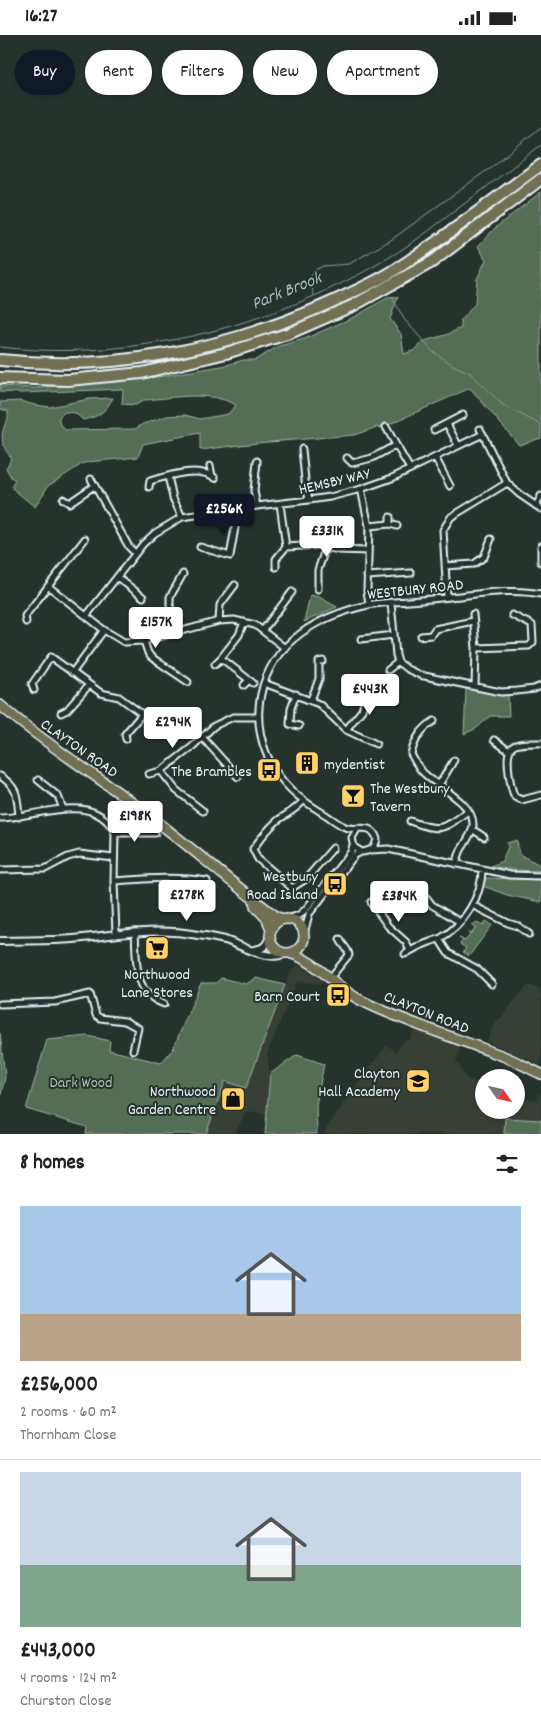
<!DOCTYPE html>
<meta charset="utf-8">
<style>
:root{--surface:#fff;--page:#f2f2f2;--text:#222;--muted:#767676;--line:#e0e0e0;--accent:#111827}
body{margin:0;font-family:Dekko,sans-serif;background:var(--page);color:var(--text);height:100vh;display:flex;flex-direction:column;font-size:19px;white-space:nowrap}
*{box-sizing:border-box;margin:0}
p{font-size:16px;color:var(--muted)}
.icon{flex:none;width:28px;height:28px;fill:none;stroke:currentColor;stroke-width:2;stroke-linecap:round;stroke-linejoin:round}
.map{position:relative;height:1099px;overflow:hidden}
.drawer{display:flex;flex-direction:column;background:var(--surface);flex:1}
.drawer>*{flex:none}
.banner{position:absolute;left:15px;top:15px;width:511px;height:45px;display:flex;gap:10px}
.needle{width:32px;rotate:124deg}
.buttons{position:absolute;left:475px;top:1034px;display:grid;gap:10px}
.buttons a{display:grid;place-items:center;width:50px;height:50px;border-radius:50%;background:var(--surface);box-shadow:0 1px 4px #0004;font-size:25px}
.price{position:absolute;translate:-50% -42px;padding:0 11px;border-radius:5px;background:#fff;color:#222;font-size:16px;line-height:32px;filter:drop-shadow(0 1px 2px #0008)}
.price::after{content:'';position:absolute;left:50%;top:30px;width:15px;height:11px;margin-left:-8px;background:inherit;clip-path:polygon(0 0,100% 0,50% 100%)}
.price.on{background:var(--accent);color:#fff}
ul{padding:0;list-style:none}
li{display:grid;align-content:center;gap:10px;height:265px;padding:0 20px}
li+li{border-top:1px solid var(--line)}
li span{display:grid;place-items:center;height:155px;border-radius:0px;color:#555}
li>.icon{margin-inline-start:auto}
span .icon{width:90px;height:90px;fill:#fffc;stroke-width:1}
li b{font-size:21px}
h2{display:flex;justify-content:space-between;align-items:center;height:60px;padding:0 20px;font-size:21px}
.tag{padding:0 18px;border-radius:22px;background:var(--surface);box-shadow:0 1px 4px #0004;font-size:18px;line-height:45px}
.tag.on{background:var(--accent);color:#fff}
.status{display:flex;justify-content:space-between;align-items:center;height:35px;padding:0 25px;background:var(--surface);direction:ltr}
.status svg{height:14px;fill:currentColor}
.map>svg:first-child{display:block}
.built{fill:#384036}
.green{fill:#536e55;stroke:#9eb0a6}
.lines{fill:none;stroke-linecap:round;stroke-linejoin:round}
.stream{stroke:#86a0a2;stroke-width:1}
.minor-casing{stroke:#e8f1f8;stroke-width:9}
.tertiary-casing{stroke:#e8f1f8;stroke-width:10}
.primary-casing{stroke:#e8f1f8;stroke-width:12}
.motorway-casing{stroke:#e8f1f8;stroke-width:14}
.minor{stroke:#26332d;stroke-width:5}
.tertiary{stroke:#26332d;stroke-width:6}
.primary{stroke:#716f52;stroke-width:9}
.motorway{stroke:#716f52;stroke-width:10}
.labels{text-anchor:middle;stroke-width:4;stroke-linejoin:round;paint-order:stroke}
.street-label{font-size:16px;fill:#e8f1f8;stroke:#26332d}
.poi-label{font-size:16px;fill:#e8f1f8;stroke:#26332d;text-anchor:end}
.park-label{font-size:16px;fill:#acbdb7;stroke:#26332d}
.water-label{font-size:18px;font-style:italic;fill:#a6bbbe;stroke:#26332d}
</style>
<div class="status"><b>16:27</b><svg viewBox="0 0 49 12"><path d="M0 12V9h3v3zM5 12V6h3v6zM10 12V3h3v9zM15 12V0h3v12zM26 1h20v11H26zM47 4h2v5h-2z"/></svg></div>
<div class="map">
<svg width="541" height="1099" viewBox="0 0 541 1099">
<rect width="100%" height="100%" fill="#26332d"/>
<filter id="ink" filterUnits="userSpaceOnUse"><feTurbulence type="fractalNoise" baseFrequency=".02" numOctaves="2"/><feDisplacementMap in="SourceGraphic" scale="10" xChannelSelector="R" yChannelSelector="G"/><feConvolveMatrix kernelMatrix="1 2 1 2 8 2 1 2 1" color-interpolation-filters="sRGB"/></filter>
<g filter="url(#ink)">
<path class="built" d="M 169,901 L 161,923 L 152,923 L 151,902 Z
M 300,929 L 323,947 L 321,949 L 297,946 L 267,1019 L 270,1039 L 267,1079 L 246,1076 L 236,1096 L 237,1099 L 206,1099 L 225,1046 L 246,1052 L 291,936 Z
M 528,950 L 541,955 L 541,1030 L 487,1006 L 493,992 Z
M 415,993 L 461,1010 L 456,1026 L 467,1044 L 484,1049 L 484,1075 L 516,1075 L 516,1062 L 536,1066 L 541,1058 L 541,1099 L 323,1099 L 352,1056 L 387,1010 L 396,1017 L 405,1004 L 409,1006 Z"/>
<path class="green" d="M 541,157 L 541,403 L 519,410 L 470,353 L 390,389 L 386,392 L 385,391 L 379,393 L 377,392 L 354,400 L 257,408 L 200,415 L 200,398 L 143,409 L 138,422 L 88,427 L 82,429 L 48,451 L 35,472 L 13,454 L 12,451 L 15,445 L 11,442 L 6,433 L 10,426 L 11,422 C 0,411 0,396 8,384 L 8,376 L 0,374 L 0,367 L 19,366 L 35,370 L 50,372 L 89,364 L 113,363 C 104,378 100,381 83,385 L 75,378 L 65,377 L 59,382 L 59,387 L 65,395 L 135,394 L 143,389 L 167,381 L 185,380 L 200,384 L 228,379 L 236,370 C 209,355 174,363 144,365 L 136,370 L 122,369 L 123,354 L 21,358 L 0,357 L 0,351 L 35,353 L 157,342 L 227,330 L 243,325 L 255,325 L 279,311 L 304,304 L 354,282 L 387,263 L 398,262 L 390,284 L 401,299 L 404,319 L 415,315 L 424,306 L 446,300 L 461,293 L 461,285 L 475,269 L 477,244 L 486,225 L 478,211 L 496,192 Z
M 310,560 L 319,562 L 337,572 L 304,587 Z
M 466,654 L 497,659 L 508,659 L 509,681 L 490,681 L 477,693 L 464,699 Z
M 517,805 L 519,819 L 540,830 L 541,836 L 513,835 L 491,831 L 502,826 L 508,812 L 507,808 Z
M 486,843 L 541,845 L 541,867 L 507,860 L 483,851 Z
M 486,886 L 492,890 L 469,921 L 463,917 L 466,913 L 460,909 L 463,905 L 459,903 L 465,906 L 470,900 L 468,897 L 471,899 L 476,893 L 471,889 L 474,890 L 476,887 L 482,891 Z
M 221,943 L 246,949 L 256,943 L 285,950 L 246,1053 L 225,1046 L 206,1099 L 86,1099 L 87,1092 L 26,1074 L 47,1005 L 88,1001 L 110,1006 L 109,1015 L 161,1028 L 173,1014 L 201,948 L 216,948 Z
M 0,998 L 5,1042 L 0,1064 Z
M 297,1020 L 324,1029 L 316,1070 L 317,1099 L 265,1099 L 270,1039 Z
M 505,1083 L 541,1085 L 541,1099 L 504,1099 Z"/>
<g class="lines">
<path class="stream" d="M 314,260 L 310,245 L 311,241 L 315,235 L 323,231 L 349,229 L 391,205 L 494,130 L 541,92
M 392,262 L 404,284 L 432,316 L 453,330 L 470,338 L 503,370 L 541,390
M 0,312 C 137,328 282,289 398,217 C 419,204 437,189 456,175 C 485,153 513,132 541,110"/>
<defs>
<path id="minor" d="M 447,389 L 458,410
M 386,392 L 396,410
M 480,394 L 507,448 L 519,459 L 541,474
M 434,395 L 463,380
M 302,414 L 305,445 L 309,465
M 435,422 L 450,451
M 347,423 L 352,428 L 372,423 L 396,410 L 410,434
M 210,431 L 212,441
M 168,441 L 173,463 L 182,482
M 91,444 L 129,512 L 135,518
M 149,452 L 150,446 C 167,441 199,430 215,443
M 361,454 L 369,491 L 367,556 L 369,569
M 63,464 L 69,468 L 94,451
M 257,471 L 254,456 L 257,426
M 536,471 L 541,461
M 390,482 L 390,489
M 369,491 L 390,489 L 397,491
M 541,511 L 541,527
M 200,512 L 230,521 L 236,487 L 236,474
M 286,512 L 318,510 L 338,515 L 368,516
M 445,531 L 474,529 L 484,522 L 491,504
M 276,532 L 276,524 L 286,512 L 280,469
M 367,541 L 411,538
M 117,542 L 143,562
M 48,551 L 104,595 L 124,607 L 144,606 L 219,586 L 234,585 L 255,590 L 285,613
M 318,554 L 318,535 L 326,512
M 447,562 L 443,495 L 451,482 L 507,448
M 391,568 L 396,620 L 398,627 L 407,634 L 420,640 L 457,648 L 501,657 L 517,656 L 534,654 L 541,651
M 473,579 L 476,613 L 475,652
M 87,580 L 143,509 L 155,498 L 182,482 L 257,471 L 309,465 L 330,462 L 361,454 L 392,443 L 483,399
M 219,586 L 220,570 L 235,550
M 26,587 L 25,581 L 85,504
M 244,587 L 239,600 L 221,623 L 253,648
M 263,595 L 292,557
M 177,597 L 170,571 L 170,562 L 183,539
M 431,600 L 435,594 L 473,586
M 421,601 L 431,600
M 361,604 L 394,600
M 144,606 L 148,618 L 151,622 L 188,647
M 476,613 L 529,611 L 533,607 L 532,590 L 512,580
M 215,629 L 221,623
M 388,635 L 398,627
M 72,638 L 104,595
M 264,648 L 319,669 L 346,695 L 376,709
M 244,650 L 249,645
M 34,655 L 32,649 L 51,622 L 101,658 L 119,662 L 142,679 L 125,699 L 126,704
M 296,659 L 291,673 L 290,689 L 299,691
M 311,665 L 319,644 L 319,627 L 323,626
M 61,678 L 67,675 L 89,650
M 434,686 C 421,694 415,704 411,719 C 415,727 420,736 427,741 C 440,753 474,769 473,790 C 473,798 465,808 461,815 C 459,819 458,824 456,829
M 346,695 L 362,675 L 368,654
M 202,702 L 238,742
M 494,705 L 509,716
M 541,708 C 513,708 505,707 509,738 C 510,746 511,755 515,762 L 522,765 L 541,760
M 149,739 L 161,736
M 0,741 C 19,753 17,762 19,782
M 38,745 L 58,761 L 63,774
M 439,750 L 454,725
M 303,766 C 296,775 286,779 277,786 C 268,794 260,804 253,814 L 258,824 L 292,853 L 306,844 L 333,813
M 203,776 L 176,755 L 161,736 L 192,712 L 214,691 L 233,682 L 258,682
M 0,783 C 36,783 94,754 115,798 L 114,846 L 116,899
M 410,786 C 440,797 443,795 468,776
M 357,794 L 352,803 L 354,812 L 362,817 C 371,816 375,813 377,804 C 371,786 357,797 345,792 C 338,789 332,784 326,780 C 306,768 288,756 275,735 C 261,713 255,686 261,659 C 272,606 319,581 368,570 C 376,568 385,568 394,567 C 413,566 432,564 450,562 C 480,559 512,553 541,559
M 472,794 L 484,802
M 115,798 L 155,798
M 371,815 L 388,814 L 510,840 L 541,841
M 0,835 L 45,834 L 68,822 L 79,819 L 114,823
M 114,846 C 145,844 176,841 207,846
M 420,854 L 432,870 L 460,887
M 291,860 L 292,853
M 371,867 L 388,891 L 406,907 L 410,916
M 472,870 L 508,888 L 518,891 L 529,899
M 287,884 L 299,880 L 305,875 L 351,817 L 353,810
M 135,897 C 137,925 132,958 164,969
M 304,899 L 309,879 L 355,820 L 361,817
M 439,904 L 448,918 L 477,934 L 492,949
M 405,919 C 413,914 421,910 430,907 C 434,905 437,905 441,903 C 463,890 482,862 482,835
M 330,943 L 349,920 C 348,913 342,910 340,904
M 0,969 L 55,967 L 90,959 L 96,980 L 100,983 L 125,986 L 138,993 L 133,1015"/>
<path id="tertiary" d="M 0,906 C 24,905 49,906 73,904 C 117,900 153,892 198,900 C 207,901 216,903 225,905 C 243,911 268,927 286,918
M 254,915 C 264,914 267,910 270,901"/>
<path id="primary" d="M 0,670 C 46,710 98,741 146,778 C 191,812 232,849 277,882 L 284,884
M 255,871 L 267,884 L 271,894
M270 901a17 17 0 1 1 34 0a17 17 0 1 1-34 0Z
M 289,918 C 318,926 335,953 362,966 C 407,988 456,1003 503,1021 C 516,1026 528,1033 541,1039"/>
<path id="motorway" d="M 0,325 C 111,337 224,315 325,270 C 347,260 370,250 390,238 C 443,205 491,166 541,130
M 0,343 L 68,345 L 142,338 L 226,318 L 290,298 L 354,270 L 432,227 L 541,144"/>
</defs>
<use href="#minor" class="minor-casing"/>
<use href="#tertiary" class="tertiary-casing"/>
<use href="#primary" class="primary-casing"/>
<use href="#motorway" class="motorway-casing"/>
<use href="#minor" class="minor"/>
<use href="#tertiary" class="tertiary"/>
<use href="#primary" class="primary"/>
<use href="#motorway" class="motorway"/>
</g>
</g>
<defs>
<symbol id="building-square" viewBox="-11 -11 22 22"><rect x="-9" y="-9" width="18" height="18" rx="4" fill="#ffd166" stroke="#26332d"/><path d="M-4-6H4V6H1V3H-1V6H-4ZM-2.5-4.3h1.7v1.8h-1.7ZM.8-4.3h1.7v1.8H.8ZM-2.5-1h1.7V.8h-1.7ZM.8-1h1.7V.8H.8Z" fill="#111"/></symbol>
<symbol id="bus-square" viewBox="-11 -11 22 22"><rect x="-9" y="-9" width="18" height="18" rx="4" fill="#ffd166" stroke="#26332d"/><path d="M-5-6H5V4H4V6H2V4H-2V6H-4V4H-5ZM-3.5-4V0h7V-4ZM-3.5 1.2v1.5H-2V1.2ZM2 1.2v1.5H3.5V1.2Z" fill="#111"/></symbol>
<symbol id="bar-square" viewBox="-11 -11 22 22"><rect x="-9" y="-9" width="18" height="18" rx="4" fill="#ffd166" stroke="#26332d"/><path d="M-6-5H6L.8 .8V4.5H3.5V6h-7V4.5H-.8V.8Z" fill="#111"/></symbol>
<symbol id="supermarket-square" viewBox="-11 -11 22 22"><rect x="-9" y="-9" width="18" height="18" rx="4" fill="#ffd166" stroke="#26332d"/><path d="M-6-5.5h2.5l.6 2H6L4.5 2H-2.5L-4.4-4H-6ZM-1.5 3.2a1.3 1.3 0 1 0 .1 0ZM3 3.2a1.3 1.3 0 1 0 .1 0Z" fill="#111"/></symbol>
<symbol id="school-square" viewBox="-11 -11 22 22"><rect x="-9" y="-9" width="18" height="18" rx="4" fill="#ffd166" stroke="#26332d"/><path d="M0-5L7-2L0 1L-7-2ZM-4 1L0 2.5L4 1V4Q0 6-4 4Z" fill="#111"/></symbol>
<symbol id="shop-square" viewBox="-11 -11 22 22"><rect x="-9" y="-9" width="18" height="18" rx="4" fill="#ffd166" stroke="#26332d"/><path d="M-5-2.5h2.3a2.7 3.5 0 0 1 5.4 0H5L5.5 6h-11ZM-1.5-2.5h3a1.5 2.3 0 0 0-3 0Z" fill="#111"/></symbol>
</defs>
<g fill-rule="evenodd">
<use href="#building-square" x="293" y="714" width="28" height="28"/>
<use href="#bus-square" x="255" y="721" width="28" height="28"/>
<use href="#bar-square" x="339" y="747" width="28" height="28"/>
<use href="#bus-square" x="321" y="835" width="28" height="28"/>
<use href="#supermarket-square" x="143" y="899" width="28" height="28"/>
<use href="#bus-square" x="324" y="946" width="28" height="28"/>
<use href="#school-square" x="404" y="1032" width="28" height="28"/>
<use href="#shop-square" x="219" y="1050" width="28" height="28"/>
</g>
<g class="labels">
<g class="street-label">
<text transform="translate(334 445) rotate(-13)" y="6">HEMSBY WAY</text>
<text transform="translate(415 553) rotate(-6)" y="6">WESTBURY ROAD</text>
<text transform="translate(80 712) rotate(35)" y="6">CLAYTON ROAD</text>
<text transform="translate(427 976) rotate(22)" y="6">CLAYTON ROAD</text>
</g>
<g class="poi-label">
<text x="324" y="734" text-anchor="start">mydentist</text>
<text x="252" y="741">The Brambles</text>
<text x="370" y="758" text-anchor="start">The Westbury<tspan x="370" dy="18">Tavern</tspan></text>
<text x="318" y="846">Westbury<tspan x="318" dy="18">Road Island</tspan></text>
<text x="157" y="944" text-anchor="middle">Northwood<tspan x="157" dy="18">Lane Stores</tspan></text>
<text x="320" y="966">Barn Court</text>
<text x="400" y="1043">Clayton<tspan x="400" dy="18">Hall Academy</tspan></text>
<text x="216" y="1061">Northwood<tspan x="216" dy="18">Garden Centre</tspan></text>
</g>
<g class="park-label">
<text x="81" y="1052">Dark Wood</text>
</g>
<g class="water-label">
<text transform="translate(286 255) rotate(-22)" y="6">Park Brook</text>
</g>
</g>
</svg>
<div class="buttons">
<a><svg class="needle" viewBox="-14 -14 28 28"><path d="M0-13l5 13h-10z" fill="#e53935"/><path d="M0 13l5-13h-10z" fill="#767676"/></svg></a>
</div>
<b class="price on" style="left:224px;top:501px">£256K</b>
<b class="price" style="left:327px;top:523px">£331K</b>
<b class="price" style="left:156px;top:614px">£157K</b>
<b class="price" style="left:370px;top:681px">£443K</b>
<b class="price" style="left:173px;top:714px">£294K</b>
<b class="price" style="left:135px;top:808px">£198K</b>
<b class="price" style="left:187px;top:887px">£278K</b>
<b class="price" style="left:399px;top:888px">£384K</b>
<div class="banner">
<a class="tag on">Buy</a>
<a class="tag">Rent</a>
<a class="tag">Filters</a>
<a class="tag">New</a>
<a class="tag">Apartment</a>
</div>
</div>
<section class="drawer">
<h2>8 homes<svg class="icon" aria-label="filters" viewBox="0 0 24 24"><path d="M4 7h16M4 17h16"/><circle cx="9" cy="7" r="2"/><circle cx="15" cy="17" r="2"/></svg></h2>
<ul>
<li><span style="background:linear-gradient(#a9c7e8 70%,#b9a48a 0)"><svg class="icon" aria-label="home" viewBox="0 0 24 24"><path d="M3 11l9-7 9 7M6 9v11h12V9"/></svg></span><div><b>£256,000</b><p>2 rooms · 60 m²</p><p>Thornham Close</p></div></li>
<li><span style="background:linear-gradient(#c9d6e8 60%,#7fa58c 0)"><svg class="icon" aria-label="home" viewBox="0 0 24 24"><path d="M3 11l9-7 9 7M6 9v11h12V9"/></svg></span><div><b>£443,000</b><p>4 rooms · 124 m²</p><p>Churston Close</p></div></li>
</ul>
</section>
